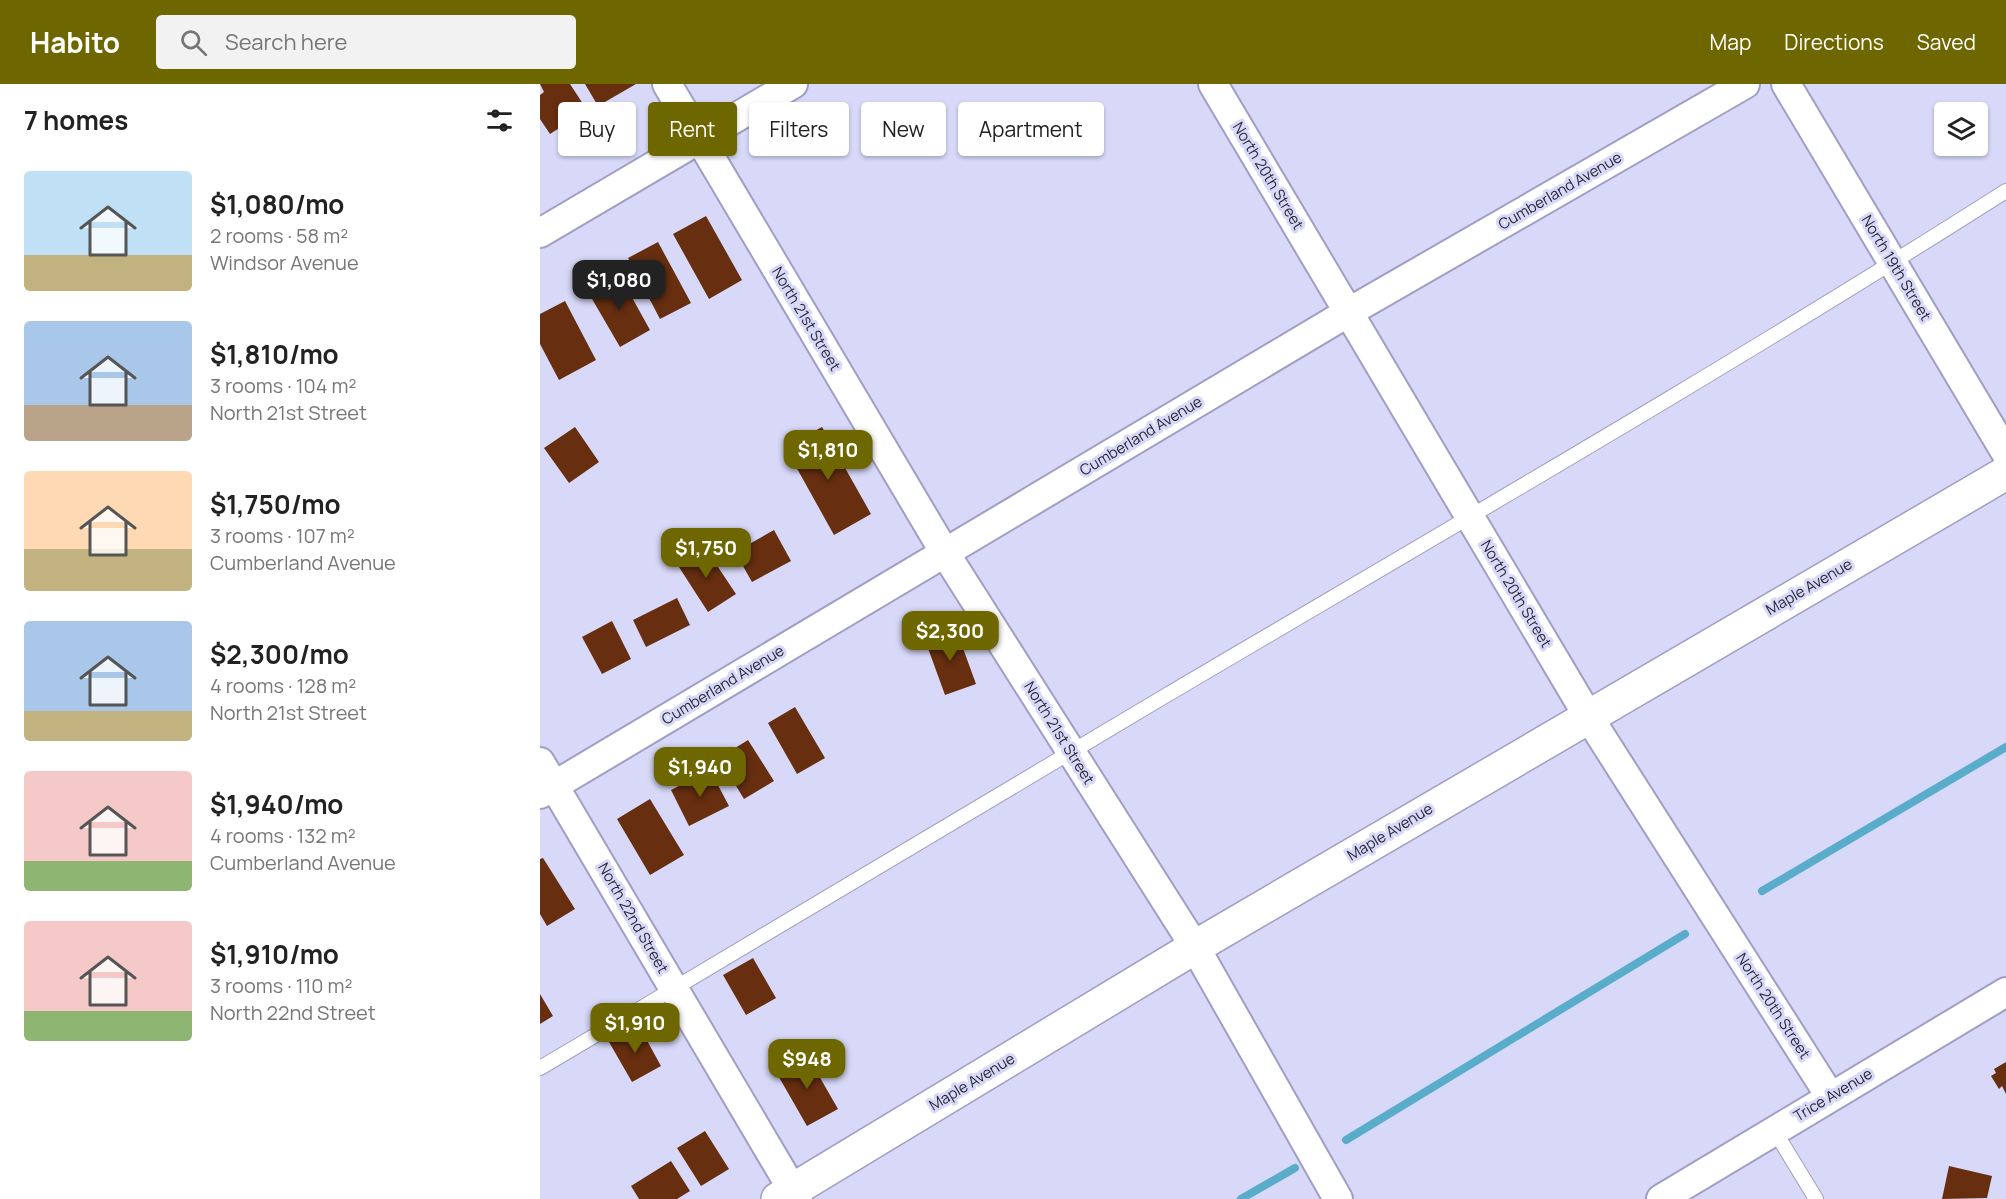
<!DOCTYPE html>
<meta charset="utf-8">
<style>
:root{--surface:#fff;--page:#f2f2f2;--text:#222;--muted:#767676;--accent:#6e6700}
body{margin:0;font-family:Manrope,sans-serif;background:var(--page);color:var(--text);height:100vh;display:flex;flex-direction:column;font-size:22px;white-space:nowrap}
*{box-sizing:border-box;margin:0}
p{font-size:20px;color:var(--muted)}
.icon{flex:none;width:33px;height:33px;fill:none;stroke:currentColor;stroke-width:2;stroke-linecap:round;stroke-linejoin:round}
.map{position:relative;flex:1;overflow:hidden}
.sheet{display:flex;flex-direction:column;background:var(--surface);width:540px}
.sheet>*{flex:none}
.top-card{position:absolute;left:18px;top:18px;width:570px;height:54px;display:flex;gap:12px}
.fabs{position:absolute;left:1394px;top:18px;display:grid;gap:12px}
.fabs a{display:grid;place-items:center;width:54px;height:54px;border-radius:6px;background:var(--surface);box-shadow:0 2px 4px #0004;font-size:30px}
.price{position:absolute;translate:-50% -51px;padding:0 14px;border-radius:12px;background:var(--accent);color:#fff;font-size:20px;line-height:39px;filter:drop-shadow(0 2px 3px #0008)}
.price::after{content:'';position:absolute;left:50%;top:36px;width:18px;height:14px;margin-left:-9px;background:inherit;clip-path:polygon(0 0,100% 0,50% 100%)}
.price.current{background:#222;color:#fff}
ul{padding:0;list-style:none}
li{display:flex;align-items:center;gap:18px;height:150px;padding:0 24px}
li span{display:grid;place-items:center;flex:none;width:168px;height:120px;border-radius:6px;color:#555}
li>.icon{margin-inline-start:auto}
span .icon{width:72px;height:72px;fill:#fffc;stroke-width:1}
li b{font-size:26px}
h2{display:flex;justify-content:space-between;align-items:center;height:72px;padding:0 24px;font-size:26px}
.pill{padding:0 21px;border-radius:6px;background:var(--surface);box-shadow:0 2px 4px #0004;font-size:21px;line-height:54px}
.pill.current{background:var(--accent);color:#fff}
header{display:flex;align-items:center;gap:36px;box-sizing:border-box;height:84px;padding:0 30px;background:var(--accent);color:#fff}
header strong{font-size:28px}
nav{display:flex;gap:33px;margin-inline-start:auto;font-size:21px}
.search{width:420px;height:54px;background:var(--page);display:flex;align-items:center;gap:15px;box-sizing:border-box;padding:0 21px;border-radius:6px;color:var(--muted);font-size:22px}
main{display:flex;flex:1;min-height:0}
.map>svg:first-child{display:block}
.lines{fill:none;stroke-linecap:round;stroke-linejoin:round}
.stream{stroke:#5aaccb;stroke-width:8}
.building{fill:#672e10}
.lane-casing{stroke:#9f9fc5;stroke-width:16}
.street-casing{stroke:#9f9fc5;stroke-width:32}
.secondary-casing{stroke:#9f9fc5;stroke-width:36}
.lane{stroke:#fff;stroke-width:14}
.street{stroke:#fff;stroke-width:28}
.secondary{stroke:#fff;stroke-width:33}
.labels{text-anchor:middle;stroke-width:6;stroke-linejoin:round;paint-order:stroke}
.street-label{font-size:15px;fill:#282836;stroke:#d8d9f8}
</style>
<header>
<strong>Habito</strong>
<div class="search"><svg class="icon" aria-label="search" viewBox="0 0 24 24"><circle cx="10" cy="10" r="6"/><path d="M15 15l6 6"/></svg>Search here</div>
<nav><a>Map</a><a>Directions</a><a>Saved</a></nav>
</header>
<main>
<section class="sheet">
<h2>7 homes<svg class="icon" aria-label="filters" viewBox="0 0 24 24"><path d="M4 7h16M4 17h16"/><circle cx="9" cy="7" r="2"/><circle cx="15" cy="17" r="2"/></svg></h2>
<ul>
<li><span style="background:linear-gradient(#bfe0f5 70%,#c2b280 0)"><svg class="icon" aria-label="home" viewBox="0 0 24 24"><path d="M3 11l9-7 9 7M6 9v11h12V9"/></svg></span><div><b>$1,080/mo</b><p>2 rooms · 58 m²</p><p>Windsor Avenue</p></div></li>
<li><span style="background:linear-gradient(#a9c7e8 70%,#b9a48a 0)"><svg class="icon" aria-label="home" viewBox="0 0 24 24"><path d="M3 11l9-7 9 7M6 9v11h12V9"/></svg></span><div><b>$1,810/mo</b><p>3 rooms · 104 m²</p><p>North 21st Street</p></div></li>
<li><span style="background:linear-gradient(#ffd9b3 65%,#c2b280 0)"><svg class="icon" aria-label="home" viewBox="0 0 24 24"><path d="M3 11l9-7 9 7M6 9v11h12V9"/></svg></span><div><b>$1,750/mo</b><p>3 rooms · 107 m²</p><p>Cumberland Avenue</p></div></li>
<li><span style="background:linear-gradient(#a9c7e8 75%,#c2b280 0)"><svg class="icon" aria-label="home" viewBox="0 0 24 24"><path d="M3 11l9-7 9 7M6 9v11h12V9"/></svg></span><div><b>$2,300/mo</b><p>4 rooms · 128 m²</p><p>North 21st Street</p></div></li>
<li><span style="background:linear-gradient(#f6c9c9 75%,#8fb573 0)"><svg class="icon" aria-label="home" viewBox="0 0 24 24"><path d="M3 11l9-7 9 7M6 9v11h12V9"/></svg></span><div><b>$1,940/mo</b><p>4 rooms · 132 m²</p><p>Cumberland Avenue</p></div></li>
<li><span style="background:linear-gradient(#f6c9c9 75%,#8fb573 0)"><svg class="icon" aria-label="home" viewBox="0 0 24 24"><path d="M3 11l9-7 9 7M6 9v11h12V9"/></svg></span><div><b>$1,910/mo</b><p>3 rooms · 110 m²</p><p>North 22nd Street</p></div></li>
</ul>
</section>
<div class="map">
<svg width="1466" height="1115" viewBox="0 0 1466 1115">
<rect width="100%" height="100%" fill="#d8d9f8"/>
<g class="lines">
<path class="stream" d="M 1222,807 L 1466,663
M 806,1056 L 1145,850
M 701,1115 L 755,1084"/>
</g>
<path class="building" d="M 0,0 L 30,0 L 47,26 L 10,50 L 0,35 L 0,11 L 4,8 Z
M 45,0 L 96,0 L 58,22 Z
M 166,132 L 202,196 L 169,215 L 133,150 Z
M 118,158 L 151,219 L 120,235 L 88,174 Z
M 79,190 L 110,246 L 80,263 L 48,208 Z
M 25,217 L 56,276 L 19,296 L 0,260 L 0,230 Z
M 35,343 L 59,378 L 29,399 L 4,364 Z
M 282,343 L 331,430 L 294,451 L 245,363 Z
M 234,446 L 251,477 L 212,498 L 195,468 Z
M 164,462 L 196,510 L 168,528 L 137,480 Z
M 137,514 L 150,541 L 106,563 L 93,536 Z
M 72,537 L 91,575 L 62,590 L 42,553 Z
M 416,545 L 436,600 L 405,611 L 385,556 Z
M 255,623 L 285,674 L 257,690 L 228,639 Z
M 208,656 L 234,697 L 204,715 L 179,674 Z
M 170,686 L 189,722 L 149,742 L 131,706 Z
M 110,715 L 144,771 L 110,791 L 77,735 Z
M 3,774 L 35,825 L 7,842 L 0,830 L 0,775 Z
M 213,874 L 236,914 L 206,931 L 183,891 Z
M 0,910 L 13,932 L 0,940 Z
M 99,942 L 121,982 L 92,998 L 69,958 Z
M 267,971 L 298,1025 L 267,1042 L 236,988 Z
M 1466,978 L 1466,1010 L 1462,1002 L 1459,1005 L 1451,992 L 1456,989 L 1454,985 Z
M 165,1047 L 189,1085 L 161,1102 L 137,1064 Z
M 131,1077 L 150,1107 L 137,1115 L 99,1115 L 91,1102 Z
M 1409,1082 L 1452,1092 L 1447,1114 L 1402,1115 Z"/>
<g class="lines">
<defs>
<path id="lane" d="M 0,984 C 207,862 412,737 620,615 C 903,448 1188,284 1466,107
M 1234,1046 L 1276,1115"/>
<path id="street" d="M 127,0 L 405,469 L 655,863 L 798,1115
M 673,0 L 1048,632 L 1290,1012
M 1246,0 L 1466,369
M 0,149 L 253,0
M 0,678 L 258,1115
M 0,710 L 809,228 L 1205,0
M 1121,1115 L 1466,908"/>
<path id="secondary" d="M 238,1115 L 655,863 L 1466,389"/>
</defs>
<use href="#lane" class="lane-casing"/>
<use href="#street" class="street-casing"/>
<use href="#secondary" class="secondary-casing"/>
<use href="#lane" class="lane"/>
<use href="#street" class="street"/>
<use href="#secondary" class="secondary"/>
</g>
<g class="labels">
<g class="street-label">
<text transform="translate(728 92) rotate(59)" y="5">North 20th Street</text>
<text transform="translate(1020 107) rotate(-30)" y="5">Cumberland Avenue</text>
<text transform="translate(1356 184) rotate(59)" y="5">North 19th Street</text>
<text transform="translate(266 235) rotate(59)" y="5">North 21st Street</text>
<text transform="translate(601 352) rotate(-31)" y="5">Cumberland Avenue</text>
<text transform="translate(1269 503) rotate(-30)" y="5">Maple Avenue</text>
<text transform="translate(976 510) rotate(59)" y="5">North 20th Street</text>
<text transform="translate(183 601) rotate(-31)" y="5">Cumberland Avenue</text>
<text transform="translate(519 649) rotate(58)" y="5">North 21st Street</text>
<text transform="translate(850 748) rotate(-31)" y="5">Maple Avenue</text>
<text transform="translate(93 834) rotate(60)" y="5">North 22nd Street</text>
<text transform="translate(1233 922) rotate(57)" y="5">North 20th Street</text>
<text transform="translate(432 998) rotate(-31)" y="5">Maple Avenue</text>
<text transform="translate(1293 1011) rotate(-31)" y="5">Trice Avenue</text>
</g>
</g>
</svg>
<div class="fabs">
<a><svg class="icon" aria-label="layers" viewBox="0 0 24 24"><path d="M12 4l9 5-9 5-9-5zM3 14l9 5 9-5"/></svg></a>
</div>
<b class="price current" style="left:79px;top:227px">$1,080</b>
<b class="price" style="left:288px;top:397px">$1,810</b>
<b class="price" style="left:166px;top:495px">$1,750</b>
<b class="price" style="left:410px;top:578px">$2,300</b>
<b class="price" style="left:160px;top:714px">$1,940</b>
<b class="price" style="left:95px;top:970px">$1,910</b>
<b class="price" style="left:267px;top:1006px">$948</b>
<div class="top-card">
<a class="pill">Buy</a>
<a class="pill current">Rent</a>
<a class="pill">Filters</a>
<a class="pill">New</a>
<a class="pill">Apartment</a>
</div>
</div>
</main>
